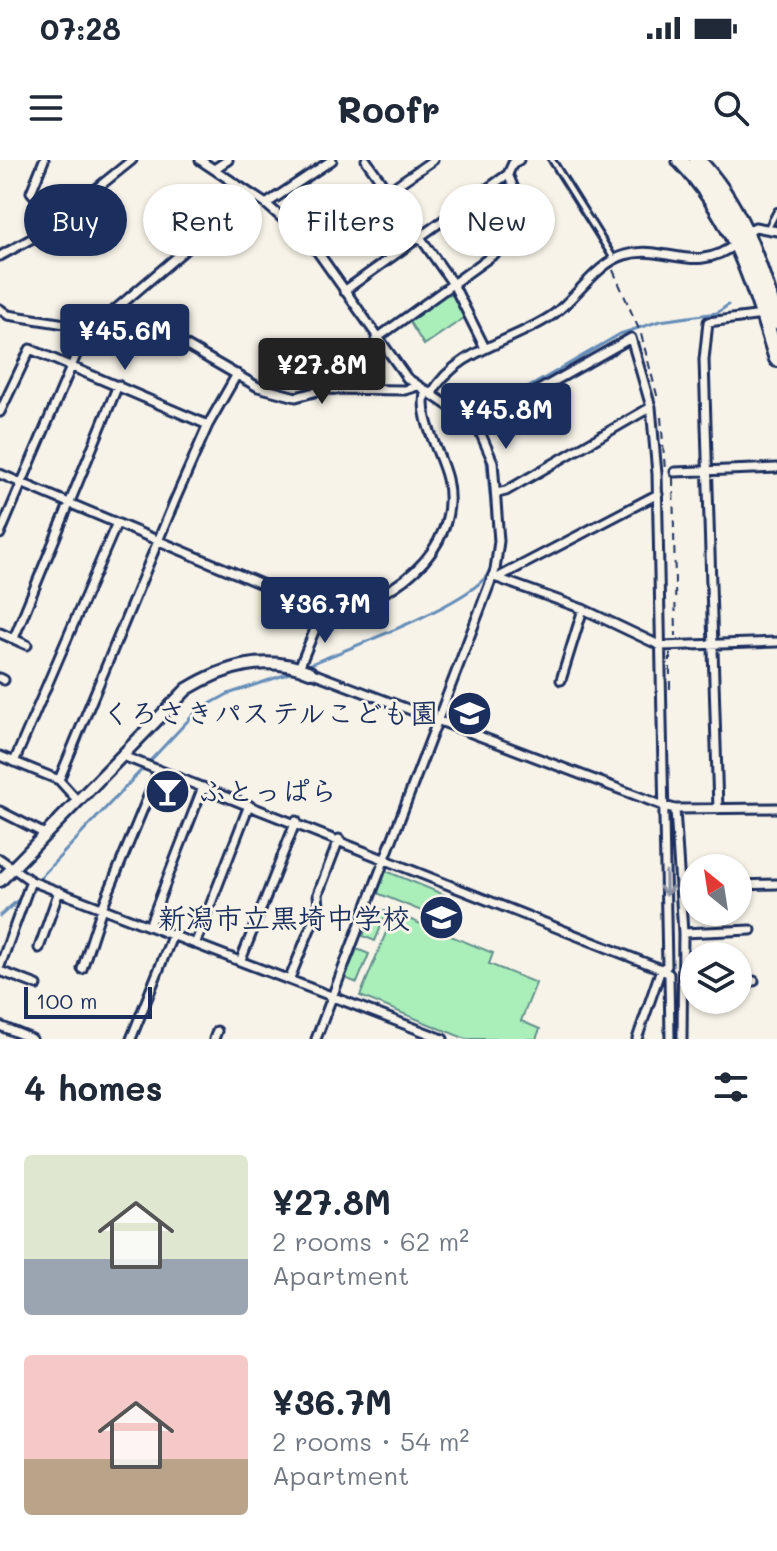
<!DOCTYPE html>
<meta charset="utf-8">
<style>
:root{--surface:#fff;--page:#f6f6f7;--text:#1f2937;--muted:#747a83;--accent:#1b2f5e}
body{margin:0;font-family:Mali,"Klee One",sans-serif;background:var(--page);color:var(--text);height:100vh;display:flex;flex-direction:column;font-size:30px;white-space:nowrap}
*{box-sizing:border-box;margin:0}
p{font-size:26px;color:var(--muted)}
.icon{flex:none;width:44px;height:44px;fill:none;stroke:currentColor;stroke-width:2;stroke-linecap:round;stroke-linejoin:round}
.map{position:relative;height:879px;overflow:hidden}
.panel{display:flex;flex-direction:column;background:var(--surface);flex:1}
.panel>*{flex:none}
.hud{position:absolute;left:24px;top:24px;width:730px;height:72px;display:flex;gap:16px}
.needle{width:52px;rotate:330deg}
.buttons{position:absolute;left:680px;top:694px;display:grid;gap:16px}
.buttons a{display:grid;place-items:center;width:72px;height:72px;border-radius:50%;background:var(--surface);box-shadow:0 2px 6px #0004;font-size:40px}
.scale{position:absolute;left:24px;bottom:20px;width:128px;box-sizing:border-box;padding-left:8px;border:4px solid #1b2f5e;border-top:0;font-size:22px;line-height:28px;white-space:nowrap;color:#1b2f5e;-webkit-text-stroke:6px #f7f3e8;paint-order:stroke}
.price{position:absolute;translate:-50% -68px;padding:0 18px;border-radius:8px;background:var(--accent);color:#fff;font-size:26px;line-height:52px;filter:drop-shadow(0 2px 4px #0008)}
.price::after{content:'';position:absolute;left:50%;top:48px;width:24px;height:18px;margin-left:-12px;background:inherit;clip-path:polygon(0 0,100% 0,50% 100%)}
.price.active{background:#222;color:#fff}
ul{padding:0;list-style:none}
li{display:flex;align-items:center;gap:24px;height:200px;padding:0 24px}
li span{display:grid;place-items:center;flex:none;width:224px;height:160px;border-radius:8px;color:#555}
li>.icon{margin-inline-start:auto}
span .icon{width:96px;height:96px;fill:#fffc;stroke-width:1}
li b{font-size:34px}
h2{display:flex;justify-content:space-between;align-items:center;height:96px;padding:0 24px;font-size:34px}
.pill{padding:0 28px;border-radius:36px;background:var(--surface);box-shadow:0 2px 6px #0004;font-size:28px;line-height:72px}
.pill.active{background:var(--accent);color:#fff}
.status{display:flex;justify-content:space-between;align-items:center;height:56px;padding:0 40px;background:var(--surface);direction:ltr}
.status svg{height:22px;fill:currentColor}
header{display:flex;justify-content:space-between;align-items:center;height:104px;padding:0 24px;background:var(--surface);font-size:36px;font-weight:700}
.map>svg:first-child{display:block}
.green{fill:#aaefba;stroke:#628f8c;stroke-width:2}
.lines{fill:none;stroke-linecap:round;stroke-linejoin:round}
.stream{stroke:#658db9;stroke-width:3}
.lane-casing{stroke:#1b2f5e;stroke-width:10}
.street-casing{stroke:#1b2f5e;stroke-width:13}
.secondary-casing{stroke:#1b2f5e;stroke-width:16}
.highway-casing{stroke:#1b2f5e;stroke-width:20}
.path{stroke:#1b2f5e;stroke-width:2;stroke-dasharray:8 6;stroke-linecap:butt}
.lane{stroke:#f7f3e8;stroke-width:4}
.street{stroke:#f7f3e8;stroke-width:7}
.secondary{stroke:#f7f3e8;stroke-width:10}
.highway{stroke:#f7f3e8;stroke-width:14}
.oneway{stroke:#8991a3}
.labels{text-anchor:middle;stroke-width:6;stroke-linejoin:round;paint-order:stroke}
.poi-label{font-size:28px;font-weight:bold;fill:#1b2f5e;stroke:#f7f3e8;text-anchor:end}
</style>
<div class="status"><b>07:28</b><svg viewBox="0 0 49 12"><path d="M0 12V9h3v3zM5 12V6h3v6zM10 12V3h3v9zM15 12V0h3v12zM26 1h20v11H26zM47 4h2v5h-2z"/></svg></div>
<header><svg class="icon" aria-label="menu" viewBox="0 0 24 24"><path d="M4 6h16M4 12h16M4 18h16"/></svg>Roofr<svg class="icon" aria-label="search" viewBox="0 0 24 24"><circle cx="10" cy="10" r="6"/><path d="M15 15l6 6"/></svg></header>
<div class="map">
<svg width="777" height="879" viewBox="0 0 777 879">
<rect width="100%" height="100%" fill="#f7f3e8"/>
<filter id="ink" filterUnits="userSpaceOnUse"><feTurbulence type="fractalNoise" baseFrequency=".0125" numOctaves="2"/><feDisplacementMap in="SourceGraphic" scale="16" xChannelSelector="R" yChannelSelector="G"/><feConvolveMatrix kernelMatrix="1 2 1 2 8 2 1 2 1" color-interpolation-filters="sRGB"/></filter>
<g filter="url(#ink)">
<path class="green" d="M 447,134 L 454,136 L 464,158 L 424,185 L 409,161 Z
M 386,711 L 450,737 L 441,759 L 377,733 Z
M 375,747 L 387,752 L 375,781 L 363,776 Z
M 394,753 L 493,793 L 489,804 L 536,823 L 521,861 L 540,869 L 536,879 L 466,879 L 360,836 Z
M 357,789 L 369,794 L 357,823 L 345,818 Z"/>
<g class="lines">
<path class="stream" d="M 479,278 L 471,265 L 478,257 L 620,174 L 660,161 L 717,153 L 728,145
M 486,292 L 495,388
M 306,506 C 349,488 456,449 485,418 C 490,413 492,403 494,396
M 37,721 L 197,551 L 228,534 L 296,511
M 0,756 L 24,735"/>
<defs>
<path id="lane" d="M 552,0 L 614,99
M 768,68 L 777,51"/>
<path id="street" d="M 44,0 L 31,32 L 56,60
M 200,0 L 266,44 L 312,84 L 407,218 L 477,265 L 493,302 L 499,381 L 495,410 L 316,879
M 366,0 L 453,124 L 484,186
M 214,9 L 228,0
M 266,44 L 332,0
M 745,74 L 755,67 L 777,71
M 312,84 L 433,0
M 0,96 L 40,74 L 132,0
M 344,131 L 508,14
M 0,149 L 8,155 L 180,182 L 258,227 L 296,237 L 325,229 L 405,230 L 418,226
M 96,166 L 206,72 L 241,28
M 376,179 L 522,74 L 518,60 L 524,53 L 508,14 L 513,3 L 519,0
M 432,233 C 458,188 515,182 554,154 C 577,137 597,103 625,95 C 666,83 694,117 737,83
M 0,252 L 30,189 L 208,265
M 477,265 L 631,178 L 651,247 L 657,314 L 667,806 L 661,809 L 637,879
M 675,312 L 777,308
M 0,314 L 323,450 C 387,447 463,392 447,319 C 441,293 417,256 426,230
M 497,333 L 506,331 L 651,247
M 0,374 L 88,167
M 497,418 L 583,449 L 661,486 L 777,482
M 497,418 L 658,334
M 0,473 L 27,485
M 14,478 L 118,225
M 299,508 L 323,450
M 310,512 L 664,646 L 675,649 L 777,648
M 0,518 L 4,520
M 561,520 L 583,449
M 0,596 L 59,620 L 78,641
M 123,596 L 661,809 L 669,814 L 670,879
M 14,602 L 116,365
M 59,620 L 175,340 L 208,265 L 237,214
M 675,649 L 683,773 L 682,879
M 718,649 L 704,200 L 708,162 L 763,155
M 0,651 L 47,675
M 0,699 L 31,721 L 443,879
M 680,723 L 694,723
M 738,725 L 777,724
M 149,766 L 203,627
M 683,773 L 751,770
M 196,782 L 249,645
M 39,788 L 59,731
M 241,800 L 296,661
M 0,806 L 31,721
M 82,809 L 102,748 L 159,610
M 0,811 L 37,825
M 290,818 L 319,747 L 318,734 L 339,679
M 738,822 L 754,821
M 0,866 L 32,879
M 131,879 L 173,774
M 214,879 L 217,871"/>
<path id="secondary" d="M 0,721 L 187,529 C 225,506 266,494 310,512"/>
<path id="highway" d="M 680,0 C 736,59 753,123 777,199
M 697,0 C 742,46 758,102 777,162"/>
</defs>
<use href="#lane" class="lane-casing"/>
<use href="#street" class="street-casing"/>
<use href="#secondary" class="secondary-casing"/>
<use href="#highway" class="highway-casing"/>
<path class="path" d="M 613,110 L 641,174 L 658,239
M 661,257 L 665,310
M 673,318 L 676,476
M 670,493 L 670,534"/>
<use href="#lane" class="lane"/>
<use href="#street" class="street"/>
<use href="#secondary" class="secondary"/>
<use href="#highway" class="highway"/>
</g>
<defs><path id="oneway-shaft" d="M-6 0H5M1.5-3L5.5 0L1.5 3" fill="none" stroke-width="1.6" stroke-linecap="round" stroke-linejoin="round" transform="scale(2)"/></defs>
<use class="oneway" href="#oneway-shaft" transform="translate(666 724) rotate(89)"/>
</g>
<defs>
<symbol id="school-disc" viewBox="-11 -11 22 22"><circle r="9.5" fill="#1b2f5e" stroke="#f7f3e8"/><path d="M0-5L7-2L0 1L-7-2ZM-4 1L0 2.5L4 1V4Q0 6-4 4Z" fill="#fff"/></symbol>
<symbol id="bar-disc" viewBox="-11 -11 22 22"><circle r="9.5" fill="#1b2f5e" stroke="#f7f3e8"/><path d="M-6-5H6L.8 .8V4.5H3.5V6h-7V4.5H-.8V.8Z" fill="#fff"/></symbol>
</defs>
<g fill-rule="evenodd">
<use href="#school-disc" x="444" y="528" width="51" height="51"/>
<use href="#bar-disc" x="142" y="606" width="51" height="51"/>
<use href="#school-disc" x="416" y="732" width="51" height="51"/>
</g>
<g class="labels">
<g class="poi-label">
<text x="438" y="563">くろさきパステルこども園</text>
<text x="198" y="641" text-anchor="start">ふとっぱら</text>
<text x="410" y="768">新潟市立黒埼中学校</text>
</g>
</g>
</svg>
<div class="buttons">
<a><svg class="needle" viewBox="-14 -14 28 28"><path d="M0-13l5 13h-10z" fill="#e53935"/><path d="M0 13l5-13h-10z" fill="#747a83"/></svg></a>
<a><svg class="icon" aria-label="layers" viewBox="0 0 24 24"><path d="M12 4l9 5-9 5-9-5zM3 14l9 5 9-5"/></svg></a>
</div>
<div class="scale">100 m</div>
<b class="price" style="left:125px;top:212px">¥45.6M</b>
<b class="price active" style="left:322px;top:246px">¥27.8M</b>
<b class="price" style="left:506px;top:291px">¥45.8M</b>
<b class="price" style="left:325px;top:485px">¥36.7M</b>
<div class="hud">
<a class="pill active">Buy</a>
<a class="pill">Rent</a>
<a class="pill">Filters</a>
<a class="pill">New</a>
</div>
</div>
<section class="panel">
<h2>4 homes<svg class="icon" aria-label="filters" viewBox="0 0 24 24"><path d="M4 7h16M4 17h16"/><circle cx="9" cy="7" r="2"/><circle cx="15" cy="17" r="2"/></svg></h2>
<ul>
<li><span style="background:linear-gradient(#dfe7d0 65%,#9aa5b1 0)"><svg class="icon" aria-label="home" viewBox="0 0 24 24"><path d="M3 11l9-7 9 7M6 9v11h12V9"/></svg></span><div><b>¥27.8M</b><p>2 rooms · 62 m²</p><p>Apartment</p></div></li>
<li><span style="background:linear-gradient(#f6c9c9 65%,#b9a48a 0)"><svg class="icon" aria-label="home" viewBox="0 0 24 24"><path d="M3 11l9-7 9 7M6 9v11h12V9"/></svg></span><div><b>¥36.7M</b><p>2 rooms · 54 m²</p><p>Apartment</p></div></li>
</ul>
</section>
